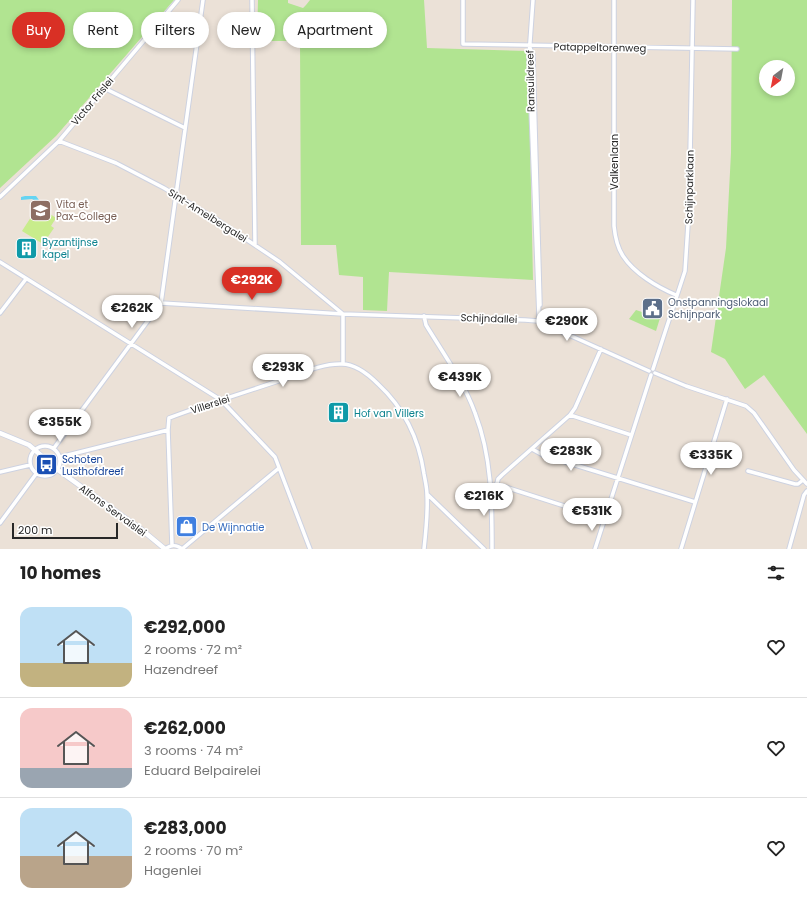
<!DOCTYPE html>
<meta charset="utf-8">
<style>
:root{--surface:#fff;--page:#f2f2f2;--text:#222;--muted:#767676;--line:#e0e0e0;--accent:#d93025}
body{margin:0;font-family:Poppins,sans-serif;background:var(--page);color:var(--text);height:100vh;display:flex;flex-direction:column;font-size:15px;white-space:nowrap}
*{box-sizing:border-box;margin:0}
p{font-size:13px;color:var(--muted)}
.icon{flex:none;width:22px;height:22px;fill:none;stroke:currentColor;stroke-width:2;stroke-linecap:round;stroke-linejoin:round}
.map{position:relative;height:549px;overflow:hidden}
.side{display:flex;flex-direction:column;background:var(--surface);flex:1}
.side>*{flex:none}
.hud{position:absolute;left:12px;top:12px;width:400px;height:36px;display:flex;gap:8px}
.needle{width:26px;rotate:212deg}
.tools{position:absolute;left:759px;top:60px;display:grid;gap:8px}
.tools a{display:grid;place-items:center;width:36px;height:36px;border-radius:50%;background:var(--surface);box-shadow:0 2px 6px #0003;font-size:20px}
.scale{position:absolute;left:12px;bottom:10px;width:106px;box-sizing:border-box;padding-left:4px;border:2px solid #272727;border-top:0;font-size:11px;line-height:14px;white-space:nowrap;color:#272727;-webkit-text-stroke:3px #fff;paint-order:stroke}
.price{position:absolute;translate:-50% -34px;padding:0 9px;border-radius:14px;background:#fff;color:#222;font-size:13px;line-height:26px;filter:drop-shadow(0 1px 2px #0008)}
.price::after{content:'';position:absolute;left:50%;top:24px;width:12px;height:9px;margin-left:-6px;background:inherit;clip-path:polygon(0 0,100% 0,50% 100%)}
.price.on{background:var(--accent);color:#fff}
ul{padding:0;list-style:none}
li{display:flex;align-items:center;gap:12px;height:100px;padding:0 20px}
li+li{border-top:1px solid var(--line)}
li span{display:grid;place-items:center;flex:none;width:112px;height:80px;border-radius:12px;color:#555}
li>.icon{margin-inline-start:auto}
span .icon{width:48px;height:48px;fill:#fffc;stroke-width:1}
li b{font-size:17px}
h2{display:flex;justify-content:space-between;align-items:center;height:48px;padding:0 20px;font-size:17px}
.pill{padding:0 14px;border-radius:18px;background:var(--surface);box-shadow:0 2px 6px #0003;font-size:14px;line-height:36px}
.pill.on{background:var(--accent);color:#fff}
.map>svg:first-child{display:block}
.green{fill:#b1e491;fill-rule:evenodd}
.pitch{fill:#c8ec8c}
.water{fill:#65d4f2}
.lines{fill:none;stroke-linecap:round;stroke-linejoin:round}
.minor-casing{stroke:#cdd2e1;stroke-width:5.5}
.tertiary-casing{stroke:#cdd2e1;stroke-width:6}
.minor{stroke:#fff;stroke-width:3.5}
.tertiary{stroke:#fff;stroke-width:4.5}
.labels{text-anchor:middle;stroke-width:3.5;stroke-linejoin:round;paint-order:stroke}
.street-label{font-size:10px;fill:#272727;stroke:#fff}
.education-label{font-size:10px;fill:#785e54;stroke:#fff;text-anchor:start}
.culture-label{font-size:10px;fill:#0d838f;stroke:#fff;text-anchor:start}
.service-label{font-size:10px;fill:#4e5e75;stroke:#fff;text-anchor:start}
.transit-label{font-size:10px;fill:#164399;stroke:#fff;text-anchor:start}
.shop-label{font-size:10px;fill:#366cbe;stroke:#fff;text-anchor:start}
</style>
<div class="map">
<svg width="807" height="549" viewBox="0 0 807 549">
<rect width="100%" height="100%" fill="#ebe1d7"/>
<path class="green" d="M 0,0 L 174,0 L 56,136 L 0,188 Z
M 258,0 L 288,0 L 288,3 L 303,8 L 306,5 L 310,0 L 424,0 L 427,48 L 528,51 L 533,280 L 389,272 L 387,311 L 363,310 L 363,277 L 339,275 L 336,245 L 301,245 L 300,41 L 257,41 Z
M 732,0 L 807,0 L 807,434 L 764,375 L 745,389 L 725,359 L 711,352 L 726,248 L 731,153 ZM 766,67 L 788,67 L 788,89 L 766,89 Z
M 636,310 L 660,318 L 656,331 L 629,319 Z"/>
<path class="pitch" d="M 40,207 L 56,218 L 51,226 L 54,228 L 43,244 L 22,231 L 33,214 L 41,220 L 35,215 Z"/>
<path class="water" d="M 25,196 L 36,196 L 39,200 L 37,202 L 32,199 L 21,200 L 21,197 Z"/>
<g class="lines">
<defs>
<path id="minor" d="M 252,0 L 255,245
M 463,0 L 463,44 L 737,49
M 533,0 L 529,56 L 539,316
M 614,0 L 614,226 C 615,236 617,247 623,256 C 634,273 657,287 676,295
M 530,48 L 533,55 L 540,305
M 104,88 L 185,128
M 59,141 L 116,163 L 164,188 L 216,219 L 280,262 L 343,314
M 0,197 L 59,141 L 178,0
M 0,262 L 221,400 L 275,457 L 310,549
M 161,303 L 343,314 L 525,320 L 538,321 L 649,371
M 0,313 L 26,279
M 343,314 L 343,363
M 424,316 L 426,325 C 443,353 464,382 475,413 C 492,457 492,503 492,549
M 653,369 L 685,271 L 689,209 L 693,0
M 655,373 L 686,386 L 746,406 L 754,413 L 794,470 L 807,484
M 570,415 L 631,435
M 168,430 L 172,545
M30 461a15 15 0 1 1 30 0a15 15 0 1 1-30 0Z
M 54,448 L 161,303 L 203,0
M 532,449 L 543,455 L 695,502
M 60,457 L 168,430 L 169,418 C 206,404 244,393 281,380 C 299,374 323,363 342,364 C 356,364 369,375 378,384 C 404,408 419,439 424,474 C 425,480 427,488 427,495 C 428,512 426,531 424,549
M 748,471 L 795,484 L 798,484 L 803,480
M 0,472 L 30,465
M 496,484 L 605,519
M 497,484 L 498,479 L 502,475 L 570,415 L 575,408 L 601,349
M 427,494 L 484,549
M 0,523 L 36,474
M 165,549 C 171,545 176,544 182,549
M 182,549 L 279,468
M 595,549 L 651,375
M 681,549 L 727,399
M 789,549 L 804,495 L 807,491"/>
<path id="tertiary" d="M 0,433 L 29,445 L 58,470 L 142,530 L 165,549"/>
</defs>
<use href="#minor" class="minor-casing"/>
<use href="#tertiary" class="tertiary-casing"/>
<use href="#minor" class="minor"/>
<use href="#tertiary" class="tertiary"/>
</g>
<defs>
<symbol id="school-square" viewBox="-11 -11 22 22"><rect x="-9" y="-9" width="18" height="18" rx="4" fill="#8d6e63" stroke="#fff"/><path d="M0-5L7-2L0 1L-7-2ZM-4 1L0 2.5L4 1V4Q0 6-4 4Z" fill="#fff"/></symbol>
<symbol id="building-square" viewBox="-11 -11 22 22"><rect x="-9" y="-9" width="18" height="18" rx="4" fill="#0f9aa8" stroke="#fff"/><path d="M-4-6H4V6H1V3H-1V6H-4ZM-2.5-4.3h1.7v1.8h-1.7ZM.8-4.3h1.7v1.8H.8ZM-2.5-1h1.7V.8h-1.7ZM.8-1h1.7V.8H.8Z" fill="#fff"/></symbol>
<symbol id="civic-square" viewBox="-11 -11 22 22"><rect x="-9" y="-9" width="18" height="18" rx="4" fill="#5c6f8a" stroke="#fff"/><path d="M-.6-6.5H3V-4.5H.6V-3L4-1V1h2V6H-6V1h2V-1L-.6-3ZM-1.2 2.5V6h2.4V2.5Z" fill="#fff"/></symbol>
<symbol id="bus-square" viewBox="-11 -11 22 22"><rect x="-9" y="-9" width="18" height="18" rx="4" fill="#1a4fb4" stroke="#fff"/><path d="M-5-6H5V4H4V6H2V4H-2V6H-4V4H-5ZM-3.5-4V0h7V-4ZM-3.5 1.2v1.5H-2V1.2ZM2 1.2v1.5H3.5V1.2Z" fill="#fff"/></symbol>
<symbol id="shop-square" viewBox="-11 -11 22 22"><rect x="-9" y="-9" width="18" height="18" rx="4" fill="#3f7fe0" stroke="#fff"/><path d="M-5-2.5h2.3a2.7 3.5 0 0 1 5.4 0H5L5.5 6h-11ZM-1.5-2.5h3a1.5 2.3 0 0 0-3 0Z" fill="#fff"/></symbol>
</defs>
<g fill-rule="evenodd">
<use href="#school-square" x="28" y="198" width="25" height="25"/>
<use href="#building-square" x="14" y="236" width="25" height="25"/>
<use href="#civic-square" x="640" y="296" width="25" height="25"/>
<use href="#building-square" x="326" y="400" width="25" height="25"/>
<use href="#bus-square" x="34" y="452" width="25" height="25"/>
<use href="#shop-square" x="174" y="514" width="25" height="25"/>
</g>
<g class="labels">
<g class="street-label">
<text transform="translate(600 47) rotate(1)" y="4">Patappeltorenweg</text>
<text transform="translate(530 81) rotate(-91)" y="4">Ransuildreef</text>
<text transform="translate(92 101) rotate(-50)" y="4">Victor Frislei</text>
<text transform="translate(614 162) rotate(-90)" y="4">Valkenlaan</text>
<text transform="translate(689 187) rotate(-89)" y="4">Schijnparklaan</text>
<text transform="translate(208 215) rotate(32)" y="4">Sint-Amelbergalei</text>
<text transform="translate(489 318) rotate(2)" y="4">Schijndallei</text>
<text transform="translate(210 404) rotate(-18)" y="4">Villerslei</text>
<text transform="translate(113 510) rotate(36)" y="4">Alfons Servaislei</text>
</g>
<g class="education-label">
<text x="56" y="208">Vita et<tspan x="56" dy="12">Pax-College</tspan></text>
</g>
<g class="culture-label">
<text x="42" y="246">Byzantijnse<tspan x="42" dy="12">kapel</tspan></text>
<text x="354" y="417">Hof van Villers</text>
</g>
<g class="service-label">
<text x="668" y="306">Onstpanningslokaal<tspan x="668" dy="12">Schijnpark</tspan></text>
</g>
<g class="transit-label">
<text x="62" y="463">Schoten<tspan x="62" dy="12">Lusthofdreef</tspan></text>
</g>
<g class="shop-label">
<text x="202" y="531">De Wijnnatie</text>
</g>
</g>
</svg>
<div class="tools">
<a><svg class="needle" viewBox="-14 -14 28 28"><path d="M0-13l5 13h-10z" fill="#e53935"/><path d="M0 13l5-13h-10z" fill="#767676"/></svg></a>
</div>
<div class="scale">200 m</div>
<b class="price on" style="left:252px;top:301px">€292K</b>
<b class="price" style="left:132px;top:329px">€262K</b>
<b class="price" style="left:567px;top:342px">€290K</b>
<b class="price" style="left:283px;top:388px">€293K</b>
<b class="price" style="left:460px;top:398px">€439K</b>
<b class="price" style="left:60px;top:443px">€355K</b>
<b class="price" style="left:571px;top:472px">€283K</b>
<b class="price" style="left:711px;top:476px">€335K</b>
<b class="price" style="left:484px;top:517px">€216K</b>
<b class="price" style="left:592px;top:532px">€531K</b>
<div class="hud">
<a class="pill on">Buy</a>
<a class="pill">Rent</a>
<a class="pill">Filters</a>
<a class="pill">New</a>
<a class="pill">Apartment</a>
</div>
</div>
<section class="side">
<h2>10 homes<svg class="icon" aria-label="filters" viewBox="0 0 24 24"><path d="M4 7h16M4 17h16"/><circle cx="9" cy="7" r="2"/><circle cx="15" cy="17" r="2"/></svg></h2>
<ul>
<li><span style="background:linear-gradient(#bfe0f5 70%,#c2b280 0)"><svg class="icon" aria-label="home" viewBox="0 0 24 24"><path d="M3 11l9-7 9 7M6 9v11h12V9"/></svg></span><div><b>€292,000</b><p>2 rooms · 72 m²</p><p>Hazendreef</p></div><svg class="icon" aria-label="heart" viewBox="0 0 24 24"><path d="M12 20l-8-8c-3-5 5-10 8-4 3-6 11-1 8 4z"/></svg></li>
<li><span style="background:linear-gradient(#f6c9c9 75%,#9aa5b1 0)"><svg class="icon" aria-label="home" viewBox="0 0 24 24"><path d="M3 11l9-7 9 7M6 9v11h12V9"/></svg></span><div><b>€262,000</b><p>3 rooms · 74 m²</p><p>Eduard Belpairelei</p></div><svg class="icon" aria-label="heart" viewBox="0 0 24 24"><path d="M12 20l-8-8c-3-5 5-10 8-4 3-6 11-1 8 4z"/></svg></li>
<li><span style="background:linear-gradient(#bfe0f5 60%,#b9a48a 0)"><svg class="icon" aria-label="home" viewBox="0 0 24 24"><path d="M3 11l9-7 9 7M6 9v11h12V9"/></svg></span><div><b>€283,000</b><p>2 rooms · 70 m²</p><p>Hagenlei</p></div><svg class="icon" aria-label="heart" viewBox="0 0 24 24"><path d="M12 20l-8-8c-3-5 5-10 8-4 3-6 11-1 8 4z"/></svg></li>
</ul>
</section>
